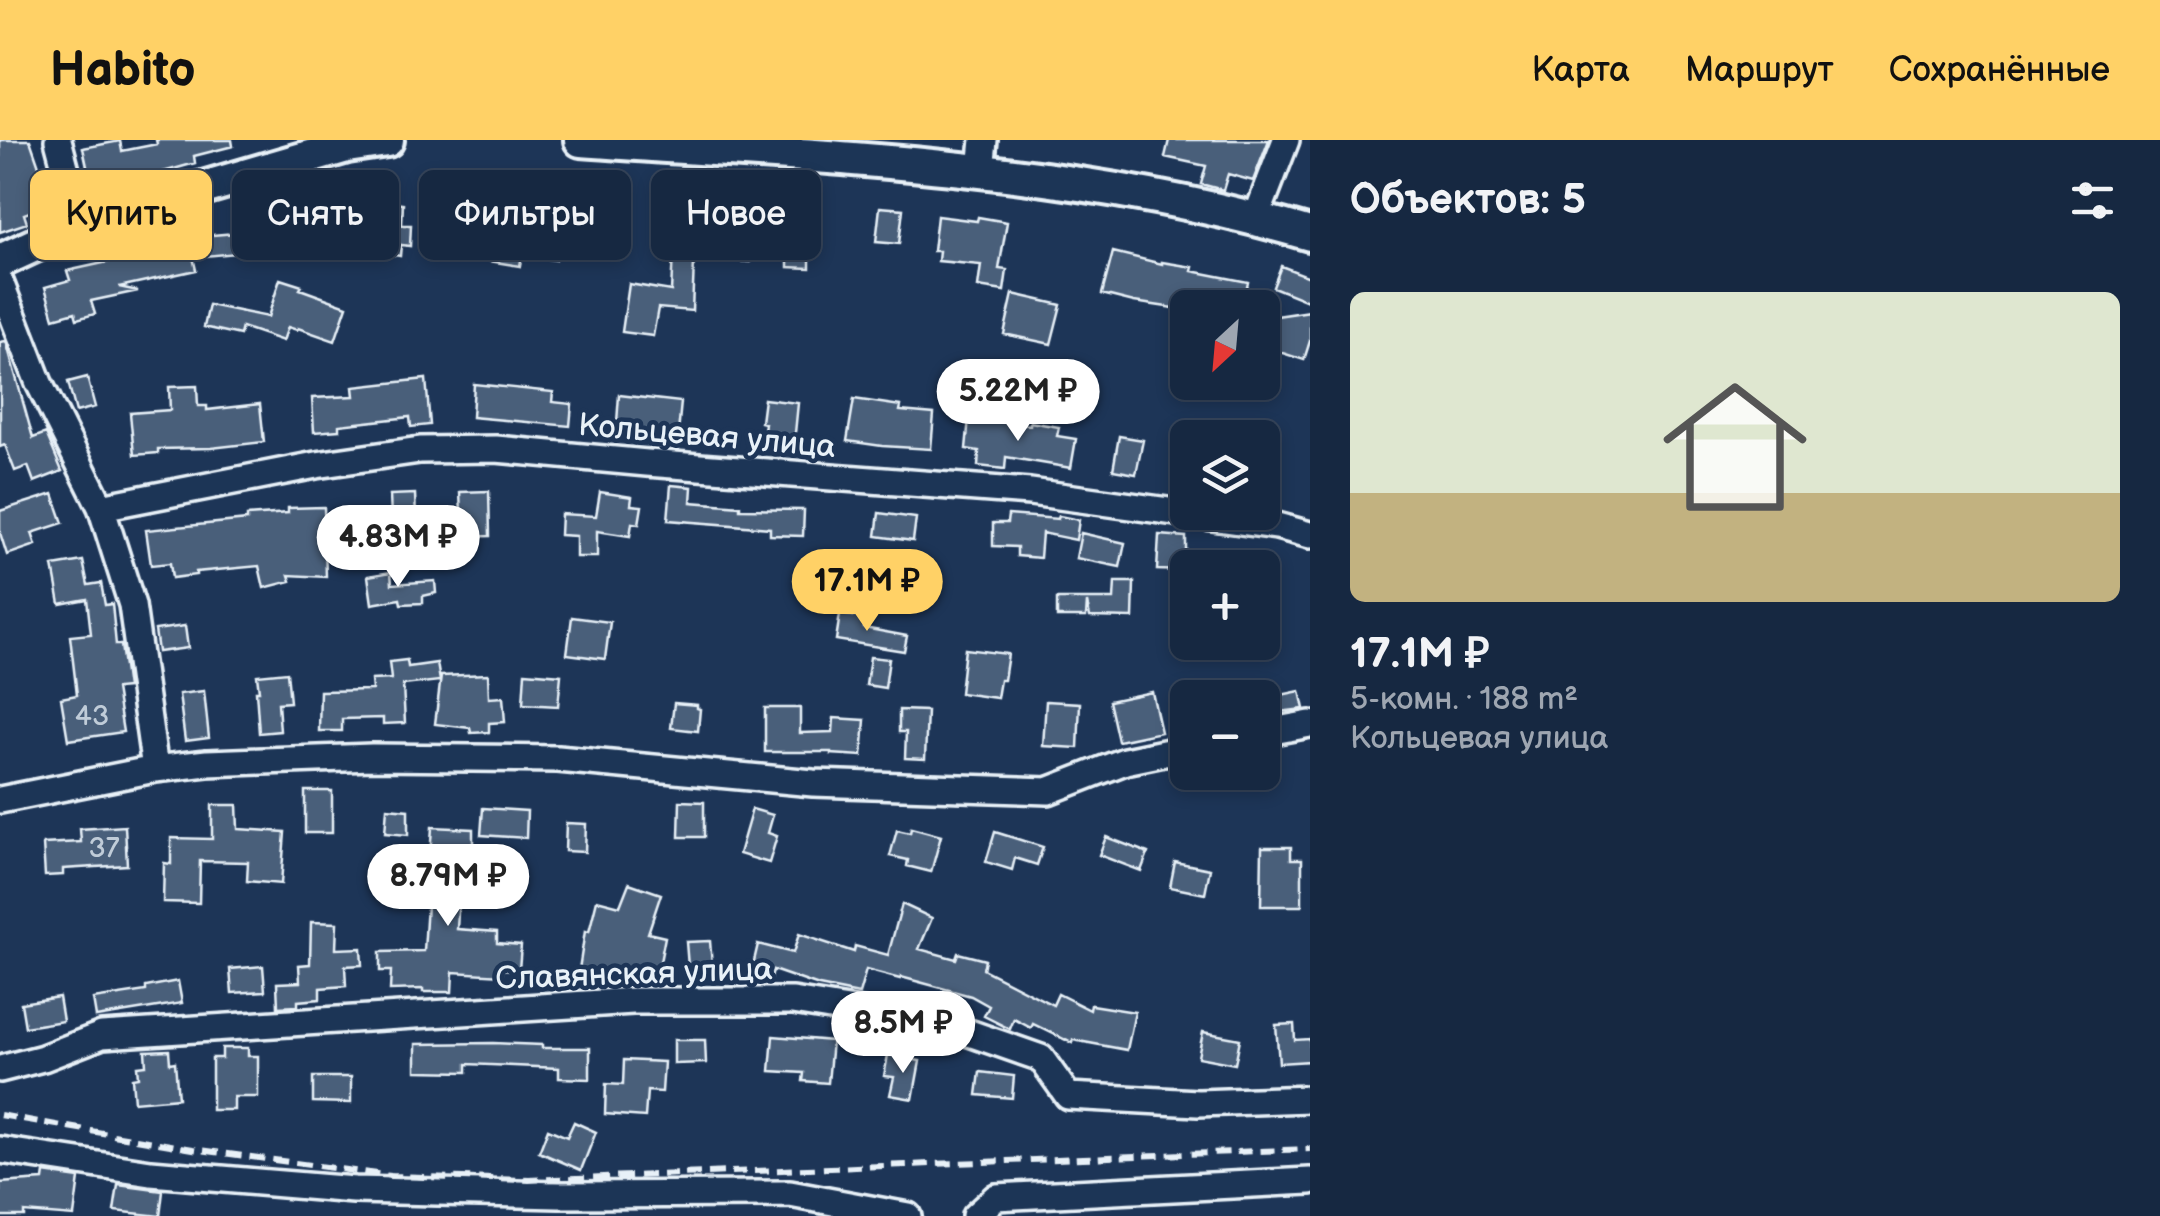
<!DOCTYPE html>
<html lang="ru">
<meta charset="utf-8">
<style>
:root{--surface:#162841;--page:#23344c;--text:#f1f3f6;--muted:#9ea6b1;--line:#35445a;--accent:#ffd166}
body{margin:0;font-family:"Balsamiq Sans",sans-serif;background:var(--page);color:var(--text);height:100vh;display:flex;flex-direction:column;font-size:38px;white-space:nowrap}
*{box-sizing:border-box;margin:0}
p{font-size:32px;color:var(--muted)}
.icon{flex:none;width:55px;height:55px;fill:none;stroke:currentColor;stroke-width:2;stroke-linecap:round;stroke-linejoin:round}
.map{position:relative;flex:1;overflow:hidden}
.sheet{display:flex;flex-direction:column;background:var(--surface);width:850px}
.sheet>*{flex:none}
.top-card{position:absolute;left:30px;top:30px;width:950px;height:90px;display:flex;gap:20px}
.needle{width:65px;rotate:206deg}
.fabs{position:absolute;left:1170px;top:150px;display:grid;gap:20px}
.fabs a{display:grid;place-items:center;width:110px;height:110px;border-radius:15px;background:var(--surface);box-shadow:0 5px 15px #0003,0 0 0 2px var(--line);font-size:50px}
.price{position:absolute;translate:-50% -85px;padding:0 22px;border-radius:35px;background:#fff;color:#222;font-size:32px;line-height:65px;filter:drop-shadow(0 2px 5px #0008)}
.price::after{content:'';position:absolute;left:50%;top:60px;width:30px;height:22px;margin-left:-15px;background:inherit;clip-path:polygon(0 0,100% 0,50% 100%)}
.price.active{background:var(--accent);color:#111}
ul{padding:0;list-style:none}
li{display:grid;align-content:center;gap:20px;height:530px;padding:0 40px}
li span{display:grid;place-items:center;height:310px;border-radius:15px;color:#555}
li>.icon{margin-inline-start:auto}
span .icon{width:180px;height:180px;fill:#fffc;stroke-width:1}
li b{font-size:42px}
h2{display:flex;justify-content:space-between;align-items:center;height:120px;padding:0 40px;font-size:42px}
.chip{padding:0 35px;border-radius:15px;background:var(--surface);box-shadow:0 5px 15px #0003,0 0 0 2px var(--line);font-size:35px;line-height:90px}
.chip.active{background:var(--accent);color:#111}
header{display:flex;align-items:center;gap:60px;box-sizing:border-box;height:140px;padding:0 50px;background:var(--accent);color:#111}
header strong{font-size:48px}
nav{display:flex;gap:55px;margin-inline-start:auto;font-size:35px}
main{display:flex;flex:1;min-height:0}
.map>svg:first-child{display:block}
.building{fill:#495e7a;stroke:#e8f1f8;stroke-width:2.5}
.lines{fill:none;stroke-linecap:round;stroke-linejoin:round}
.minor-casing{stroke:#e8f1f8;stroke-width:32}
.tertiary-casing{stroke:#e8f1f8;stroke-width:40}
.minor{stroke:#1d3557;stroke-width:25}
.tertiary{stroke:#1d3557;stroke-width:32}
.rail{stroke:#e8f1f8;stroke-width:6;stroke-dasharray:15 8;stroke-linecap:butt}
.labels{text-anchor:middle;stroke-width:9;stroke-linejoin:round;paint-order:stroke}
.number-label{font-size:28px;fill:#c0ccd8}
.street-label{font-size:32px;fill:#e8f1f8;stroke:#1d3557}
</style>
<header>
<strong>Habito</strong>
<nav><a>Карта</a><a>Маршрут</a><a>Сохранённые</a></nav>
</header>
<main>
<div class="map">
<svg width="1310" height="1076" viewBox="0 0 1310 1076">
<rect width="100%" height="100%" fill="#1d3557"/>
<filter id="ink" filterUnits="userSpaceOnUse"><feTurbulence type="fractalNoise" baseFrequency=".01" numOctaves="2"/><feDisplacementMap in="SourceGraphic" scale="20" xChannelSelector="R" yChannelSelector="G"/><feConvolveMatrix kernelMatrix="1 2 1 2 8 2 1 2 1" color-interpolation-filters="sRGB"/></filter>
<g filter="url(#ink)">
<path class="building" d="M 0,0 L 30,0 L 52,64 L 24,74 L 27,83 L 0,92 Z
M 156,0 L 232,0 L 233,6 L 194,16 L 195,23 L 135,40 L 136,46 L 107,51 L 104,37 L 90,40 L 83,8 L 120,1 L 122,11 L 157,4 Z
M 1169,0 L 1269,0 L 1253,41 L 1228,34 L 1223,50 L 1201,44 L 1206,26 L 1165,17 Z
M 656,47 L 687,47 L 687,56 L 752,59 L 750,122 L 729,121 L 730,100 L 695,98 L 692,171 L 658,168 L 653,196 L 622,192 L 629,144 L 671,151 L 675,76 L 656,76 Z
M 328,52 L 328,78 L 301,79 L 300,53 Z
M 376,61 L 403,64 L 402,85 L 411,85 L 410,106 L 401,105 L 400,116 L 367,110 Z
M 436,67 L 456,67 L 456,74 L 496,75 L 497,71 L 530,76 L 528,87 L 553,91 L 552,101 L 559,102 L 556,120 L 522,115 L 520,126 L 489,121 L 490,115 L 449,114 L 449,102 L 436,102 Z
M 880,67 L 903,69 L 899,104 L 876,102 Z
M 937,76 L 977,81 L 978,77 L 1007,82 L 999,129 L 1007,130 L 1004,151 L 978,147 L 981,125 L 938,121 L 939,111 L 933,111 Z
M 277,82 L 281,109 L 193,117 L 196,130 L 119,147 L 138,151 L 91,161 L 95,174 L 77,179 L 75,172 L 54,178 L 45,147 L 70,140 L 67,131 L 149,113 L 147,104 L 188,95 L 189,97 L 235,93 L 234,87 Z
M 592,87 L 622,91 L 620,113 L 590,109 Z
M 788,100 L 810,101 L 810,128 L 788,127 Z
M 1113,112 L 1162,124 L 1162,122 L 1193,127 L 1192,131 L 1248,142 L 1243,168 L 1187,168 L 1187,170 L 1134,162 L 1102,154 Z
M 1281,126 L 1310,137 L 1310,162 L 1273,147 Z
M 280,139 L 302,146 L 300,149 L 347,166 L 335,201 L 298,188 L 297,190 L 288,187 L 283,201 L 242,187 L 240,195 L 204,187 L 209,165 L 268,177 Z
M 1013,154 L 1061,165 L 1051,204 L 1004,194 Z
M 1310,171 L 1310,201 L 1304,220 L 1270,209 L 1264,192 L 1277,176 Z
M 6,201 L 33,298 L 46,293 L 62,331 L 34,342 L 28,326 L 15,331 L 5,305 L 0,307 L 0,202 Z
M 87,237 L 95,267 L 76,272 L 68,242 Z
M 426,239 L 430,285 L 411,287 L 410,277 L 339,285 L 339,290 L 314,292 L 312,258 L 354,256 L 353,247 Z
M 474,244 L 553,252 L 552,262 L 572,264 L 570,286 L 472,277 Z
M 197,246 L 198,266 L 207,266 L 207,270 L 260,264 L 264,302 L 211,308 L 158,309 L 158,313 L 134,315 L 130,273 L 170,270 L 169,247 Z
M 619,255 L 681,262 L 677,303 L 616,296 Z
M 764,259 L 798,263 L 794,303 L 763,299 L 765,283 L 761,282 Z
M 854,259 L 901,266 L 900,271 L 934,274 L 931,309 L 882,306 L 847,301 Z
M 969,278 L 1030,285 L 1030,282 L 1059,287 L 1057,296 L 1076,299 L 1071,328 L 1006,317 L 1005,329 L 978,326 L 979,311 L 966,309 Z
M 1119,296 L 1143,300 L 1136,334 L 1113,330 Z
M 671,345 L 692,347 L 691,362 L 740,366 L 740,369 L 804,370 L 803,396 L 770,395 L 770,388 L 668,380 Z
M 489,351 L 490,396 L 461,397 L 461,392 L 422,393 L 423,401 L 392,402 L 390,355 L 415,354 L 416,377 L 461,374 L 460,352 Z
M 600,352 L 632,357 L 631,365 L 642,366 L 639,384 L 632,383 L 630,396 L 597,391 L 597,417 L 576,417 L 576,396 L 560,395 L 561,374 L 596,376 Z
M 53,354 L 63,383 L 32,393 L 36,405 L 7,415 L 0,393 L 0,371 Z
M 324,367 L 326,437 L 289,435 L 291,441 L 264,448 L 259,426 L 196,432 L 196,435 L 172,438 L 170,423 L 151,425 L 146,390 L 247,380 L 247,376 L 288,373 L 288,368 Z
M 879,373 L 916,378 L 913,401 L 876,396 Z
M 1008,375 L 1058,379 L 1059,376 L 1079,380 L 1076,400 L 1042,393 L 1040,418 L 1017,416 L 1017,407 L 993,406 L 993,383 L 1007,383 Z
M 1081,393 L 1125,403 L 1120,427 L 1076,418 Z
M 1159,395 L 1186,397 L 1186,411 L 1226,414 L 1226,428 L 1185,428 L 1185,431 L 1157,430 Z
M 83,421 L 88,445 L 101,443 L 105,465 L 112,464 L 116,505 L 121,505 L 127,548 L 116,549 L 123,592 L 68,600 L 61,558 L 77,555 L 70,496 L 91,494 L 87,459 L 60,464 L 53,426 Z
M 391,432 L 392,444 L 435,441 L 436,453 L 423,456 L 423,463 L 401,464 L 400,459 L 372,464 L 368,436 Z
M 1115,442 L 1134,442 L 1133,478 L 1090,477 L 1087,462 L 1086,477 L 1057,477 L 1057,459 L 1114,459 Z
M 840,474 L 866,478 L 864,488 L 907,496 L 904,511 L 836,500 Z
M 572,477 L 610,482 L 605,519 L 567,514 Z
M 185,486 L 188,508 L 158,512 L 155,490 Z
M 965,509 L 1008,514 L 1004,540 L 1000,540 L 997,558 L 960,553 Z
M 870,517 L 889,519 L 885,548 L 866,545 Z
M 407,520 L 408,527 L 437,523 L 440,541 L 403,545 L 405,583 L 383,584 L 383,578 L 342,579 L 342,591 L 319,591 L 320,551 L 372,550 L 371,540 L 391,539 L 389,522 Z
M 287,532 L 290,562 L 278,563 L 280,591 L 259,593 L 256,551 L 259,551 L 257,535 Z
M 525,532 L 561,535 L 558,566 L 523,564 Z
M 488,534 L 489,558 L 503,557 L 505,582 L 489,583 L 489,592 L 471,593 L 470,588 L 435,584 L 441,536 Z
M 204,551 L 209,598 L 185,601 L 179,554 Z
M 1300,551 L 1304,569 L 1262,574 L 1262,559 Z
M 1152,552 L 1161,592 L 1118,601 L 1109,561 Z
M 1046,561 L 1080,563 L 1078,608 L 1043,606 Z
M 674,563 L 697,565 L 697,568 L 700,569 L 698,591 L 671,588 Z
M 765,568 L 800,568 L 800,593 L 833,592 L 834,578 L 865,580 L 862,616 L 831,614 L 831,612 L 765,612 Z
M 899,570 L 927,571 L 925,619 L 905,618 L 906,592 L 899,592 Z
M 305,651 L 332,651 L 332,693 L 305,693 Z
M 680,661 L 704,662 L 704,697 L 679,697 Z
M 212,665 L 237,665 L 238,689 L 285,692 L 281,744 L 247,741 L 248,722 L 200,721 L 199,763 L 163,762 L 164,723 L 171,724 L 171,698 L 212,699 Z
M 387,668 L 408,670 L 408,695 L 385,693 Z
M 483,668 L 527,671 L 526,698 L 481,695 Z
M 752,669 L 773,675 L 768,693 L 777,696 L 769,723 L 739,714 Z
M 566,683 L 586,684 L 585,712 L 565,711 Z
M 125,686 L 127,725 L 63,729 L 63,735 L 45,736 L 43,704 L 81,702 L 80,689 Z
M 432,687 L 473,689 L 473,707 L 462,707 L 457,789 L 497,792 L 497,803 L 521,805 L 519,830 L 502,829 L 502,835 L 453,832 L 452,852 L 423,852 L 423,849 L 390,850 L 391,831 L 380,831 L 380,812 L 424,811 Z
M 911,688 L 941,696 L 931,732 L 907,726 L 908,720 L 890,716 L 897,690 L 910,693 Z
M 995,692 L 1043,707 L 1037,725 L 1015,718 L 1012,730 L 986,722 Z
M 1106,697 L 1148,713 L 1141,731 L 1099,715 Z
M 1262,707 L 1291,707 L 1291,719 L 1302,719 L 1302,766 L 1261,766 Z
M 1175,722 L 1210,729 L 1205,754 L 1170,747 Z
M 629,743 L 661,754 L 648,793 L 665,797 L 656,842 L 610,833 L 609,840 L 578,836 L 585,791 L 589,792 L 597,760 L 620,766 Z
M 902,764 L 932,778 L 919,809 L 956,819 L 958,813 L 985,820 L 983,829 L 1053,865 L 1058,854 L 1090,870 L 1091,865 L 1135,872 L 1127,910 L 1073,900 L 1072,903 L 1033,884 L 1031,888 L 1014,879 L 1010,889 L 984,876 L 989,866 L 971,856 L 901,837 L 900,839 L 866,830 L 859,854 L 819,846 L 773,830 L 771,839 L 751,834 L 758,804 L 793,813 L 799,794 L 854,812 L 855,806 L 888,815 Z
M 311,782 L 337,783 L 336,809 L 361,808 L 362,825 L 345,826 L 346,846 L 320,848 L 320,859 L 298,861 L 298,866 L 278,867 L 277,843 L 300,842 L 299,825 L 310,824 Z
M 710,801 L 713,837 L 689,839 L 686,802 Z
M 263,826 L 265,851 L 232,853 L 230,829 Z
M 178,841 L 182,863 L 96,877 L 93,859 L 146,851 L 146,847 Z
M 59,857 L 63,881 L 25,887 L 21,863 Z
M 1294,884 L 1295,900 L 1310,899 L 1310,921 L 1279,923 L 1276,885 Z
M 1203,892 L 1240,899 L 1235,924 L 1198,917 Z
M 773,896 L 832,901 L 828,943 L 803,941 L 804,933 L 770,931 Z
M 674,900 L 705,900 L 706,923 L 674,924 Z
M 493,903 L 542,905 L 542,908 L 590,908 L 590,939 L 559,938 L 559,928 L 467,924 L 467,932 L 416,931 L 416,904 Z
M 222,908 L 248,908 L 248,916 L 258,916 L 258,957 L 234,957 L 234,970 L 212,970 L 212,918 L 222,918 Z
M 169,910 L 170,923 L 175,922 L 178,958 L 134,962 L 132,938 L 138,937 L 137,926 L 146,925 L 145,911 Z
M 888,915 L 920,921 L 913,959 L 890,955 L 894,937 L 884,936 Z
M 624,920 L 664,922 L 662,952 L 647,951 L 645,977 L 605,974 L 606,944 L 623,945 Z
M 980,932 L 1014,936 L 1012,958 L 977,955 Z
M 313,937 L 351,937 L 351,963 L 313,962 Z
M 574,982 L 596,992 L 581,1030 L 539,1012 L 548,989 L 567,997 Z
M 44,1033 L 79,1038 L 74,1076 L 24,1072 L 24,1076 L 0,1076 L 0,1043 L 43,1040 Z
M 118,1045 L 163,1051 L 160,1076 L 114,1071 Z"/>
<g class="lines">
<defs>
<path id="minor" d="M 58,0 L 80,84
M 981,30 L 984,0
M 1256,78 L 1286,0
M 0,142 L 39,243 L 101,367 L 132,465 L 155,629
M 101,367 L 316,325 L 420,310 L 496,309 L 647,323 L 1030,352 L 1277,386 L 1310,395
M 1262,593 L 1310,584
M 0,660 L 155,629 L 207,623 L 372,617 L 558,619 L 813,643 L 1048,651 L 1125,621 L 1188,608
M 0,929 L 43,918 L 102,895 L 633,861 L 793,861 L 952,887 L 1041,918 L 1068,956 L 1198,963 L 1310,959
M 0,1010 L 151,1033 L 354,1050 L 559,1055 L 790,1054 L 908,1076
M 975,1076 L 996,1057 L 1310,1041"/>
<path id="tertiary" d="M 581,0 C 824,18 1074,24 1310,94
M 0,121 L 80,84 L 347,6 L 387,0"/>
</defs>
<use href="#minor" class="minor-casing"/>
<use href="#tertiary" class="tertiary-casing"/>
<use href="#minor" class="minor"/>
<use href="#tertiary" class="tertiary"/>
<path class="rail" d="M 0,975 L 193,1009 L 391,1036 L 529,1040 L 1310,1009"/>
</g>
</g>
<g class="labels">
<g class="number-label">
<text x="92" y="585">43</text>
<text x="104" y="717">37</text>
</g>
<g class="street-label">
<text transform="translate(707 295) rotate(5)" y="11">Кольцевая улица</text>
<text transform="translate(634 833) rotate(-2)" y="11">Славянская улица</text>
</g>
</g>
</svg>
<div class="fabs">
<a><svg class="needle" viewBox="-14 -14 28 28"><path d="M0-13l5 13h-10z" fill="#e53935"/><path d="M0 13l5-13h-10z" fill="#9ea6b1"/></svg></a>
<a><svg class="icon" aria-label="layers" viewBox="0 0 24 24"><path d="M12 4l9 5-9 5-9-5zM3 14l9 5 9-5"/></svg></a>
<a>+</a>
<a>−</a>
</div>
<b class="price" style="left:1018px;top:304px">5.22M ₽</b>
<b class="price" style="left:398px;top:450px">4.83M ₽</b>
<b class="price active" style="left:867px;top:494px">17.1M ₽</b>
<b class="price" style="left:448px;top:789px">8.79M ₽</b>
<b class="price" style="left:903px;top:936px">8.5M ₽</b>
<div class="top-card">
<a class="chip active">Купить</a>
<a class="chip">Снять</a>
<a class="chip">Фильтры</a>
<a class="chip">Новое</a>
</div>
</div>
<section class="sheet">
<h2>Объектов: 5<svg class="icon" aria-label="filters" viewBox="0 0 24 24"><path d="M4 7h16M4 17h16"/><circle cx="9" cy="7" r="2"/><circle cx="15" cy="17" r="2"/></svg></h2>
<ul>
<li><span style="background:linear-gradient(#dfe7d0 65%,#c2b280 0)"><svg class="icon" aria-label="home" viewBox="0 0 24 24"><path d="M3 11l9-7 9 7M6 9v11h12V9"/></svg></span><div><b>17.1M ₽</b><p>5-комн. · 188 m²</p><p>Кольцевая улица</p></div></li>
</ul>
</section>
</main>
